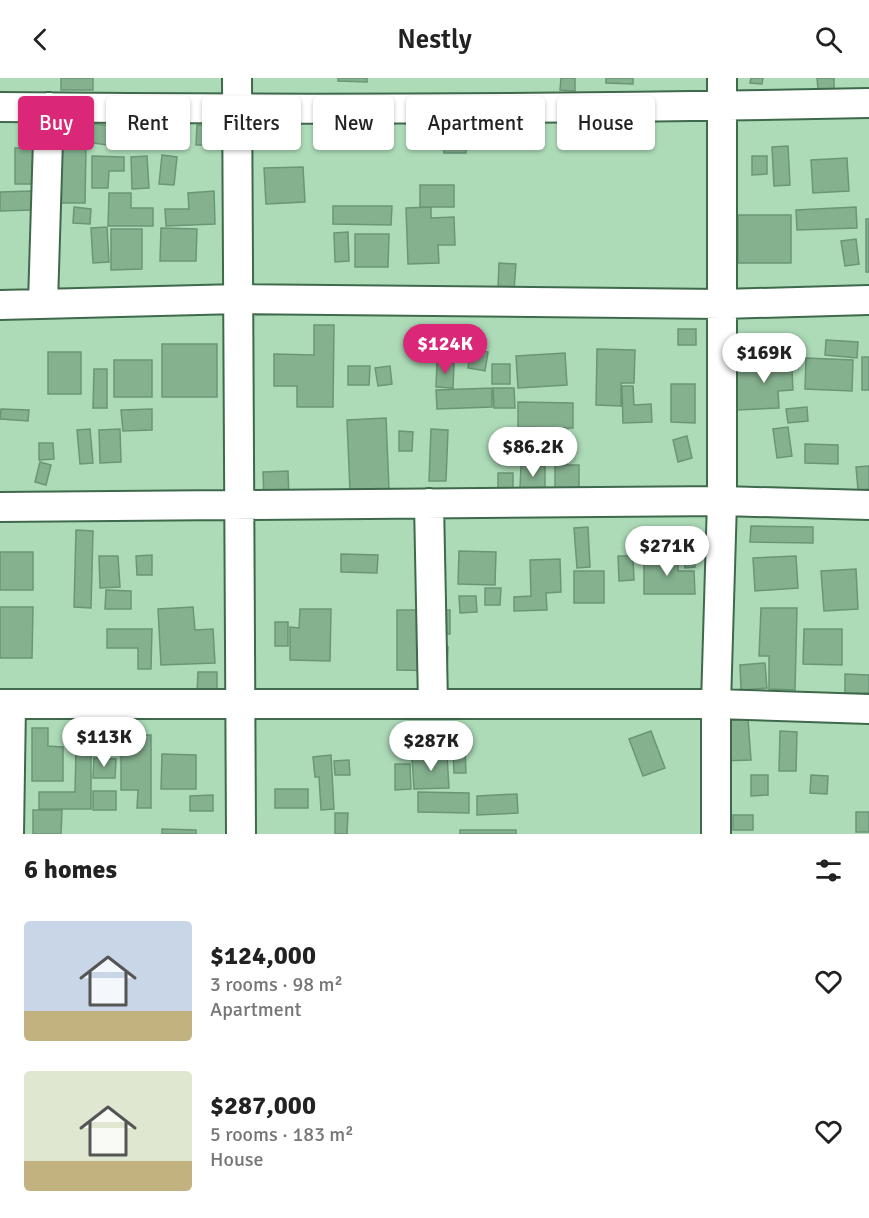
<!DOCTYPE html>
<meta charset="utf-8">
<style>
:root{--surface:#fff;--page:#f2f2f2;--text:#222;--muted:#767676;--accent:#db2777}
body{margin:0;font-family:Signika,sans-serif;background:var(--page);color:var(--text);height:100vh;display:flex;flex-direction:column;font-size:22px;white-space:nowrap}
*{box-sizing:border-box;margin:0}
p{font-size:20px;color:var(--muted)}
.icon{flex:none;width:33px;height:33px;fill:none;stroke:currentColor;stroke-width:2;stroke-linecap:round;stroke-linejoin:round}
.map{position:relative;height:756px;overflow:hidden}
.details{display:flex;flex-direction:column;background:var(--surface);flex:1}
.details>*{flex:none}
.guide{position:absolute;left:18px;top:18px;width:834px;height:54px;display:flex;gap:12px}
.price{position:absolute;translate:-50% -51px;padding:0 14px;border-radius:21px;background:#fff;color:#222;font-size:20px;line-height:39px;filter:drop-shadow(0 2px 3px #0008)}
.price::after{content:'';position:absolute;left:50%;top:36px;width:18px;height:14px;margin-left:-9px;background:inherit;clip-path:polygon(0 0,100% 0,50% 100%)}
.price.active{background:var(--accent);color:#fff}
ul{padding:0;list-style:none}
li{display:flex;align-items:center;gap:18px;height:150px;padding:0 24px}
li span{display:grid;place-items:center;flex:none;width:168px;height:120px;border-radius:6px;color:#555}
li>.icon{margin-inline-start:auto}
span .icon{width:72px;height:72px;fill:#fffc;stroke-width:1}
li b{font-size:26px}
h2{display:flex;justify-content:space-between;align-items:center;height:72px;padding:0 24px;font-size:26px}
.chip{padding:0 21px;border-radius:6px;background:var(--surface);box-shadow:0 2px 4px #0004;font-size:21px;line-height:54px}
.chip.active{background:var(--accent);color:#fff}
header{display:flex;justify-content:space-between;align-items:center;height:78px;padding:0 24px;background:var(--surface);font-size:27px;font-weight:600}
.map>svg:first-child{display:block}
.building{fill:#85b18f;stroke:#6a9675;stroke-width:1.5}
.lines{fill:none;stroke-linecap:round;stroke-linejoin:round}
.minor-casing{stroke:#3f694b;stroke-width:32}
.minor{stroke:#fff;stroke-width:28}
</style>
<header><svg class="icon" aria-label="back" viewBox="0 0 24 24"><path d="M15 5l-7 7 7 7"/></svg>Nestly<svg class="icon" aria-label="search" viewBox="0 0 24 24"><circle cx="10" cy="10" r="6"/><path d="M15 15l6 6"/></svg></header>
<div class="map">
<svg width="869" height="756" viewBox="0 0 869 756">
<rect width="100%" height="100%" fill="#addbb8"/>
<path class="building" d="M 61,0 L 93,0 L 93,12 L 61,12 Z
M 338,0 L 367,0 L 367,4 L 338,3 Z
M 561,0 L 575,0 L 575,13 L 560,12 Z
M 606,0 L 633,0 L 633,6 L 606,5 Z
M 751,0 L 763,0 L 762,6 L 750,5 Z
M 817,0 L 834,0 L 834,11 L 818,11 Z
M 89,45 L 110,48 L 107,67 L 87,64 Z
M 197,47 L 213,48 L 213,67 L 196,67 Z
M 444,55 L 466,55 L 466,75 L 444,75 Z
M 46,68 L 86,68 L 85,125 L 45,125 Z
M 788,68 L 790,107 L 774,108 L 772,69 Z
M 15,70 L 33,70 L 33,106 L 15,106 Z
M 162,77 L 177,79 L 174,107 L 159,106 Z
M 92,78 L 124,79 L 124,93 L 109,93 L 108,110 L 92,110 Z
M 147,78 L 149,110 L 132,111 L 131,79 Z
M 752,78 L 767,78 L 767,96 L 752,97 Z
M 847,80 L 849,113 L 813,115 L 811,82 Z
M 303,89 L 305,124 L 266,126 L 264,90 Z
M 420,107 L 454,107 L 454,129 L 420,129 Z
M 32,113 L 33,132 L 0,133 L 0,114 Z
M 214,113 L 215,146 L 166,148 L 165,131 L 189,131 L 188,115 Z
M 109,115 L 131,115 L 131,130 L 153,130 L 153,148 L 108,148 Z
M 333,128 L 392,128 L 391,147 L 333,146 Z
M 74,129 L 91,131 L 90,146 L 73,145 Z
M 431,129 L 431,140 L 454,139 L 455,167 L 438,167 L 439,185 L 408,186 L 406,130 Z
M 856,129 L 857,150 L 797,152 L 796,132 Z
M 738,137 L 791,137 L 791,185 L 738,185 Z
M 866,141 L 869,141 L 869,194 L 866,194 Z
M 107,149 L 109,184 L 93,185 L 91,150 Z
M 161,150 L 197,151 L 196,183 L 160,183 Z
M 111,151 L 142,151 L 142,191 L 111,192 Z
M 348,154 L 349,183 L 335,184 L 334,155 Z
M 355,156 L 389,156 L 388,189 L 355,189 Z
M 856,161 L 859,186 L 845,188 L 841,163 Z
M 499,185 L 516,186 L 514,212 L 498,211 Z
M 314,247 L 334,247 L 333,329 L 297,329 L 297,308 L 274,308 L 274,276 L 314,277 Z
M 442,249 L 454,249 L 454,282 L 441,282 Z
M 678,251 L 696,251 L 696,267 L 678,267 Z
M 826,262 L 858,264 L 857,280 L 825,277 Z
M 162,266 L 217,266 L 217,319 L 162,319 Z
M 471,271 L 488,274 L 485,293 L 468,290 Z
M 597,271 L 635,272 L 634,305 L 621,305 L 621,328 L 596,327 Z
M 48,274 L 81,274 L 81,316 L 48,316 Z
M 791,274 L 793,312 L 778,313 L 779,330 L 737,332 L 735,290 L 774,288 L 774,275 Z
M 565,275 L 567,307 L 518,310 L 516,278 Z
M 862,279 L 869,279 L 869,312 L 862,312 Z
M 806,280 L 853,282 L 852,313 L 805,311 Z
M 114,282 L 152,282 L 152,319 L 114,319 Z
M 437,285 L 454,285 L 453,310 L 436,309 Z
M 492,286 L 510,286 L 510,306 L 492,306 Z
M 348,288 L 370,288 L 369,307 L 348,307 Z
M 390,288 L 392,306 L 378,308 L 375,290 Z
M 94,291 L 107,291 L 107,330 L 93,330 Z
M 671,306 L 695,306 L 695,345 L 671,344 Z
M 622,308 L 633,308 L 634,327 L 651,326 L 652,344 L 623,345 Z
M 492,310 L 492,329 L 437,331 L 436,312 Z
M 493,310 L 514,310 L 515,330 L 494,330 Z
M 518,324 L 573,325 L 573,350 L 518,349 Z
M 807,329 L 808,343 L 788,345 L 786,331 Z
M 1,331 L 29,332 L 28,343 L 0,341 Z
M 152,331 L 152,352 L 123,353 L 121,332 Z
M 386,340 L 389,411 L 350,413 L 347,342 Z
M 788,349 L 792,378 L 777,380 L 773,351 Z
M 90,351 L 93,385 L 80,386 L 77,352 Z
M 120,351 L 121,384 L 100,385 L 99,352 Z
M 431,351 L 448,352 L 446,403 L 429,403 Z
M 516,351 L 568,352 L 567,386 L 516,385 Z
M 399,353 L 413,354 L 412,373 L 399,373 Z
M 687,358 L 692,380 L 678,384 L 673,362 Z
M 39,365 L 53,365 L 54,381 L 39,382 Z
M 805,366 L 838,367 L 838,386 L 805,385 Z
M 40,384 L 51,387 L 46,407 L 35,404 Z
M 521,387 L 545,388 L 545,412 L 520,411 Z
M 555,387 L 579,387 L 579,410 L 555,410 Z
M 869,388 L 869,411 L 858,412 L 856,389 Z
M 288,393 L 289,419 L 264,421 L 263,394 Z
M 498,395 L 513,395 L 513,412 L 498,412 Z
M 751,448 L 813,449 L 813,465 L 750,464 Z
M 588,449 L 590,489 L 577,490 L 574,450 Z
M 76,452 L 93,453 L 91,530 L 74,529 Z
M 694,465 L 695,489 L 685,490 L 683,466 Z
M 459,473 L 496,474 L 495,507 L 458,506 Z
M 0,474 L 33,474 L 33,512 L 0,512 Z
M 341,476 L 378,477 L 377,495 L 341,494 Z
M 152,477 L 152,497 L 137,497 L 136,478 Z
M 99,478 L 118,478 L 120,509 L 100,510 Z
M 618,478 L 633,478 L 634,502 L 619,503 Z
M 796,478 L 798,510 L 755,513 L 753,480 Z
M 644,479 L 678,479 L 678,493 L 694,493 L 695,516 L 644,516 Z
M 560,481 L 561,514 L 546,515 L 547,532 L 514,533 L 514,519 L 531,518 L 530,482 Z
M 856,491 L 858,531 L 824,533 L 821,493 Z
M 574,493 L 604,493 L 604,525 L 574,525 Z
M 485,510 L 501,510 L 500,527 L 485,527 Z
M 106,512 L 131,513 L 131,531 L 105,531 Z
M 459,518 L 476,518 L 477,534 L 460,535 Z
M 0,529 L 33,529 L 32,580 L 0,580 Z
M 193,529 L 195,552 L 213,551 L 215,585 L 161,587 L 158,531 Z
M 761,530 L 797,530 L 795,612 L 769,611 L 769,578 L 759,578 Z
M 300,531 L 331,531 L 330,583 L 290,582 L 290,549 L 299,550 Z
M 397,532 L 450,532 L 450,556 L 427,555 L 427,569 L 448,569 L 447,593 L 397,592 Z
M 275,544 L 288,544 L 288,568 L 275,568 Z
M 107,551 L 152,551 L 151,591 L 138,591 L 138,570 L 107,570 Z
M 804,551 L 842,551 L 842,587 L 803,586 Z
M 765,585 L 767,610 L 741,612 L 740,587 Z
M 198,594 L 217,594 L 217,616 L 197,615 Z
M 845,596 L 869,597 L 869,615 L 845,615 Z
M 748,641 L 751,682 L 722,683 L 720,642 Z
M 32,650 L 48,650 L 48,668 L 63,669 L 63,703 L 32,703 Z
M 651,653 L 665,690 L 643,698 L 629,661 Z
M 780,653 L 797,654 L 796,693 L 779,693 Z
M 121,657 L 151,657 L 151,730 L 137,730 L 138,712 L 121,712 Z
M 91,670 L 91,731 L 39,731 L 39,714 L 75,714 L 76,671 Z
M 453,671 L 465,671 L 466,695 L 454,695 Z
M 162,676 L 196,677 L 196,711 L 161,711 Z
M 331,677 L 334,731 L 321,732 L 319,699 L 315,699 L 313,679 Z
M 447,677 L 449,710 L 414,711 L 412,679 Z
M 94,680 L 116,681 L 115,700 L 93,700 Z
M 349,682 L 350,697 L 335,697 L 334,683 Z
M 395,686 L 410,686 L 411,711 L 395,712 Z
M 751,697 L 768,697 L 768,717 L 751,718 Z
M 811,697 L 828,698 L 827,716 L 810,715 Z
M 275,711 L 308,711 L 308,730 L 275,730 Z
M 93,713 L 116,713 L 116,732 L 93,732 Z
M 418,714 L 469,715 L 469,735 L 418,734 Z
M 517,716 L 518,735 L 477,737 L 477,718 Z
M 213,717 L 213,733 L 190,733 L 190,718 Z
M 33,732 L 62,732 L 61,756 L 33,756 Z
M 856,734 L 869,734 L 869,754 L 856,754 Z
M 335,735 L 348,735 L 347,756 L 335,756 Z
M 733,737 L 753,737 L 753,752 L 733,752 Z
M 162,751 L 196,752 L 196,756 L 162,756 Z
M 460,752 L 516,752 L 516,756 L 460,756 Z"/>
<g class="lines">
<defs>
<path id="minor" d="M 237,0 L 241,756
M 0,29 C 290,32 579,31 869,25
M 43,225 L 49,29
M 0,227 L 239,221 L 722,226 L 869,222
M 429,425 L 433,626
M 0,429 L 722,423 L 869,427
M 0,626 L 716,626 L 869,631
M 9,756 L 11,626
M 716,756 L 716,626 L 722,423 L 722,0"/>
</defs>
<use href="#minor" class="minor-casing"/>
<use href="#minor" class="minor"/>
</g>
</svg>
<b class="price active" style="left:445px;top:297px">$124K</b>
<b class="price" style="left:764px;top:306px">$169K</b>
<b class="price" style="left:533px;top:400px">$86.2K</b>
<b class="price" style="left:667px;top:499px">$271K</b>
<b class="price" style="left:104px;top:690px">$113K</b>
<b class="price" style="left:431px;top:694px">$287K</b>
<div class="guide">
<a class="chip active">Buy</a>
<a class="chip">Rent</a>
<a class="chip">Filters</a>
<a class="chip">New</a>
<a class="chip">Apartment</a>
<a class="chip">House</a>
</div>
</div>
<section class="details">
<h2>6 homes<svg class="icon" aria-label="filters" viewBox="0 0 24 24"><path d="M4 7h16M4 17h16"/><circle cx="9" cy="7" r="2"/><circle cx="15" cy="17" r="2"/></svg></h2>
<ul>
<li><span style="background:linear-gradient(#c9d6e8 75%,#c2b280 0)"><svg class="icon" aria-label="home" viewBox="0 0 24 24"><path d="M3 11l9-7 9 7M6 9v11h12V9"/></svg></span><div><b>$124,000</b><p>3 rooms · 98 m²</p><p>Apartment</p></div><svg class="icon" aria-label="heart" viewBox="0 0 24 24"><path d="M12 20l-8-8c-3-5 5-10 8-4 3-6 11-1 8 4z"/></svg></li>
<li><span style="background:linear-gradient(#dfe7d0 75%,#c2b280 0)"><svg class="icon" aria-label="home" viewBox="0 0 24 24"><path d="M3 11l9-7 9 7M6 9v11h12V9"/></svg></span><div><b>$287,000</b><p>5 rooms · 183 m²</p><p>House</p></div><svg class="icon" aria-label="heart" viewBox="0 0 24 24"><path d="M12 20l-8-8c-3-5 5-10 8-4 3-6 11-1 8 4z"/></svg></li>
</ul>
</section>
